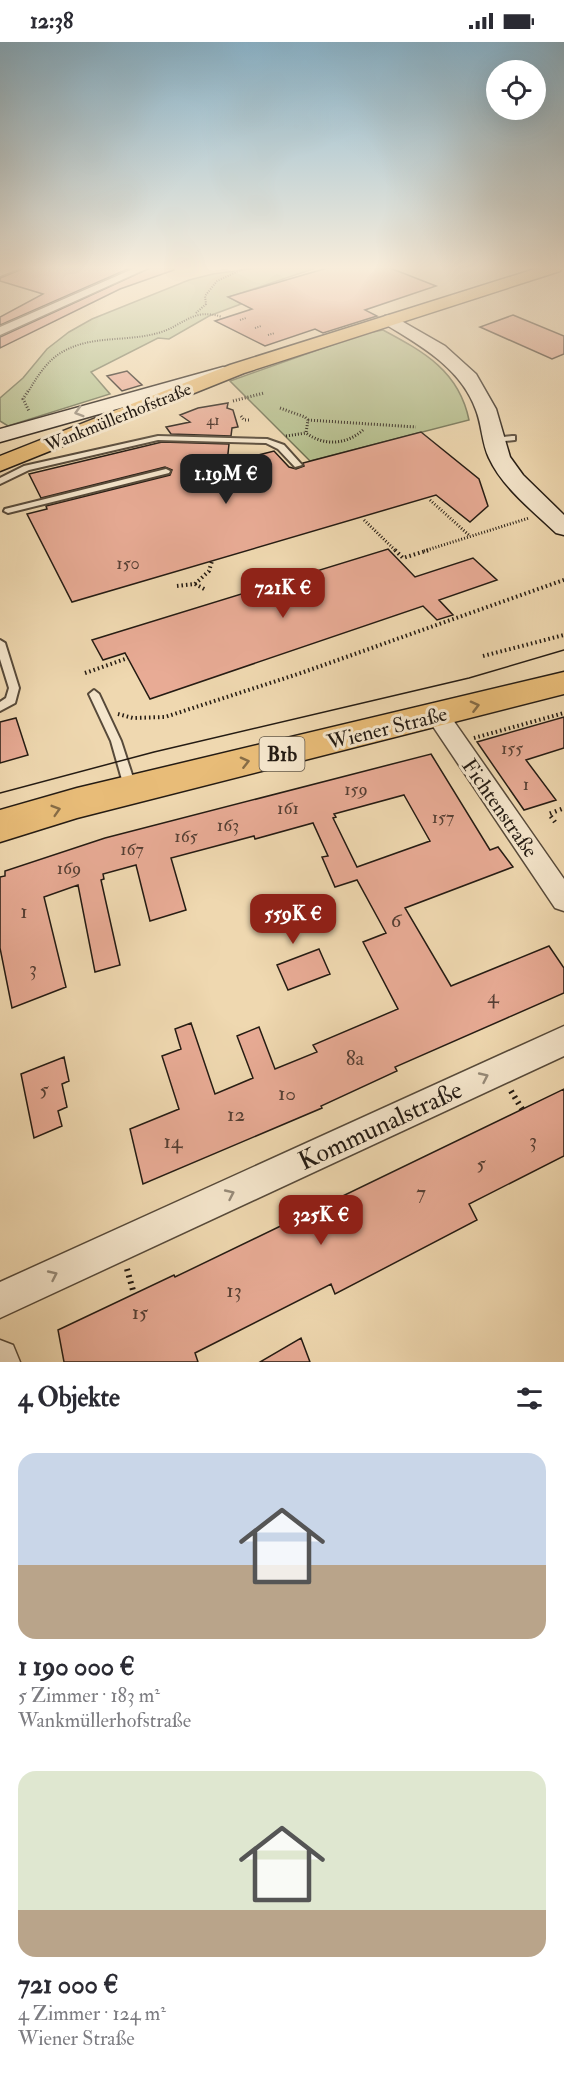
<!DOCTYPE html>
<html lang="de">
<meta charset="utf-8">
<style>
:root{--surface:#fff;--page:#f7f7f7;--text:#2b2b33;--muted:#7c7c81;--accent:#8f2418}
body{margin:0;font-family:"IM FELL Double Pica",serif;background:var(--page);color:var(--text);height:100vh;display:flex;flex-direction:column;font-size:22px;white-space:nowrap}
*{box-sizing:border-box;margin:0}
p{font-size:20px;color:var(--muted)}
.icon{flex:none;width:33px;height:33px;fill:none;stroke:currentColor;stroke-width:2;stroke-linecap:round;stroke-linejoin:round}
.map{position:relative;height:1320px;overflow:hidden}
.panel{display:flex;flex-direction:column;background:var(--surface);flex:1}
.panel>*{flex:none}
.buttons{position:absolute;left:486px;top:18px;display:grid;gap:12px}
.buttons a{display:grid;place-items:center;width:60px;height:60px;border-radius:50%;background:var(--surface);box-shadow:0 6px 24px #0002;font-size:30px}
.price{position:absolute;translate:-50% -51px;padding:0 14px;border-radius:12px;background:var(--accent);color:#fff;font-size:20px;line-height:39px;filter:drop-shadow(0 2px 3px #0008)}
.price::after{content:'';position:absolute;left:50%;top:36px;width:18px;height:14px;margin-left:-9px;background:inherit;clip-path:polygon(0 0,100% 0,50% 100%)}
.price.selected{background:#222;color:#fff}
ul{padding:0;list-style:none}
li{display:grid;align-content:center;gap:12px;height:318px;padding:0 18px}
li span{display:grid;place-items:center;height:186px;border-radius:18px;color:#555}
li>.icon{margin-inline-start:auto}
span .icon{width:108px;height:108px;fill:#fffc;stroke-width:1}
li b{font-size:26px}
h2{display:flex;justify-content:space-between;align-items:center;height:72px;padding:0 18px;font-size:26px}
.status{display:flex;justify-content:space-between;align-items:center;height:42px;padding:0 30px;background:var(--surface);direction:ltr}
.status svg{height:16px;fill:currentColor}
.map>svg:first-child{display:block}
.green{fill:#b5c08e;stroke:#6c6e50;stroke-width:1.5}
.building{fill:#e8ab95;stroke:#241b13;stroke-width:1.5;fill-rule:evenodd}
.lines{fill:none;stroke-linecap:round;stroke-linejoin:round}
.lane-casing{stroke:#574a3a;stroke-width:4}
.street-casing{stroke:#574a3a;stroke-width:3}
.secondary-casing{stroke:#241b13;stroke-width:3}
.primary-casing{stroke:#241b13;stroke-width:3}
.path-far4{stroke:#241b13;stroke-width:2;stroke-dasharray:1 1.5;stroke-linecap:butt}
.path-far3{stroke:#241b13;stroke-width:3;stroke-dasharray:1 2;stroke-linecap:butt}
.path-far2{stroke:#241b13;stroke-width:4;stroke-dasharray:1.5 3;stroke-linecap:butt}
.path-far1{stroke:#241b13;stroke-width:4.5;stroke-dasharray:1.5 4;stroke-linecap:butt}
.path{stroke:#241b13;stroke-width:6;stroke-dasharray:2 4.5;stroke-linecap:butt}
.lane{fill:#f5e6cc;fill-rule:evenodd}
.street{fill:#f5e6cc;fill-rule:evenodd}
.secondary{fill:#f5e6cc;fill-rule:evenodd}
.primary{fill:#e8bc78;fill-rule:evenodd}
.tram{stroke:#241b13;stroke-width:1.5}
.oneway{stroke:#978b79}
.oneway2{stroke:#866c46}
.labels{text-anchor:middle;stroke-width:6;stroke-linejoin:round;paint-order:stroke}
.far-number-label{font-size:15px;fill:#553f34}
.far-street-label{font-size:18px;fill:#241b13;stroke:#f5e6cc}
.number-label{font-size:18px;fill:#553f34}
.shield{fill:#f5e6cc;stroke:#63584a;stroke-width:1.5}
.shield-label{font-size:20px;font-weight:bold;fill:#241b13}
.street-label{font-size:21px;fill:#241b13;stroke:#f5e6cc}
.near-number-label{font-size:21px;fill:#553f34}
.near-street-label{font-size:26px;fill:#241b13;stroke:#f5e6cc}
</style>
<div class="status"><b>12:38</b><svg viewBox="0 0 49 12"><path d="M0 12V9h3v3zM5 12V6h3v6zM10 12V3h3v9zM15 12V0h3v12zM26 1h20v11H26zM47 4h2v5h-2z"/></svg></div>
<div class="map">
<svg width="564" height="1320" viewBox="0 0 564 1320">
<rect width="100%" height="100%" fill="#efd8b0"/>
<filter id="stains"><feTurbulence type="fractalNoise" baseFrequency=".00333" numOctaves="4"/><feColorMatrix values="0 0 0 0 .2 0 0 0 0 .09 0 0 0 0 .02 0 0 0 .5 -.17"/></filter>
<radialGradient id="worn" r=".72"><stop offset=".6" stop-color="#630" stop-opacity="0"/><stop offset="1" stop-color="#630" stop-opacity=".3"/></radialGradient>
<path class="green" d="M 256,226 L 316,226 L 229,255 L 241,262 L 209,274 L 169,297 L 158,296 L 91,330 L 110,352 L 8,384 L 0,379 L 0,356 L 23,336 L 47,307 L 69,290 L 92,277 L 189,238 L 213,232 Z
M 383,288 C 424,310 459,329 469,378 L 310,419 L 230,339 L 363,292 Z"/>
<path class="building" d="M 25,226 L 130,226 L 0,283 L 0,275 L 43,252 L 0,239 L 0,236 Z
M 150,226 L 174,226 L 174,228 L 120,247 L 0,306 L 0,295 Z
M 327,226 L 390,226 L 436,244 L 365,268 L 377,274 L 323,291 L 315,287 L 265,304 L 215,279 L 252,267 L 228,255 Z
M 513,273 L 564,294 L 564,312 L 552,317 L 480,285 Z
M 127,329 L 142,343 L 122,349 L 107,334 Z
M 228,361 L 227,366 L 233,368 L 238,385 L 232,386 L 231,394 L 171,392 L 166,385 L 190,380 L 180,373 L 198,366 Z
M 421,390 L 479,437 L 488,464 L 470,480 L 436,453 L 72,560 L 27,472 L 47,467 L 46,464 L 170,433 L 172,428 L 165,425 L 41,456 L 29,432 L 162,400 L 229,402 L 227,421 L 274,409 L 289,425 L 296,427 L 304,424 L 303,421 Z
M 388,507 L 415,535 L 473,516 L 497,538 L 439,558 L 453,573 L 437,578 L 423,564 L 150,657 L 125,611 L 103,618 L 92,598 Z
M 564,675 L 564,706 L 526,718 L 556,758 L 524,768 L 477,700 Z
M 16,676 L 28,713 L 0,721 L 0,680 Z
M 431,712 L 490,808 L 498,805 L 513,825 L 405,866 L 451,944 L 549,904 L 564,926 L 564,951 L 395,1025 L 397,1029 L 321,1064 L 322,1066 L 143,1142 L 130,1087 L 179,1067 L 162,1014 L 181,1007 L 175,987 L 191,981 L 215,1052 L 253,1036 L 237,994 L 259,985 L 275,1027 L 317,1010 L 313,1003 L 398,967 L 363,900 L 386,891 L 357,838 L 335,845 L 322,815 L 328,814 L 313,781 L 255,797 L 254,794 L 171,816 L 186,868 L 150,879 L 136,823 L 103,832 L 104,837 L 101,838 L 120,923 L 95,930 L 78,843 L 44,855 L 66,945 L 12,966 L 0,906 L 0,835 L 5,834 L 5,829 L 105,796 ZM 404,753 L 430,799 L 357,825 L 333,776 L 336,775 L 334,772 Z
M 319,907 L 330,932 L 288,948 L 277,923 Z
M 64,1015 L 69,1039 L 62,1042 L 67,1065 L 58,1069 L 62,1084 L 34,1096 L 21,1032 Z
M 564,1047 L 564,1114 L 469,1162 L 477,1178 L 335,1252 L 331,1242 L 195,1311 L 198,1320 L 64,1320 L 58,1288 L 174,1233 L 175,1235 Z
M 301,1296 L 310,1320 L 260,1320 Z"/>
<g class="lines">
<defs>
<path id="lane" d="M 158,394 L 267,397 L 284,403 L 302,423 L 295,425 L 278,407 L 266,401 L 158,398 L 29,428 L 0,442 L 0,436 L 24,424 Z
M 512,394 L 515,394 L 515,398 L 493,400 L 489,398 L 493,396 Z
M 166,427 L 170,429 L 169,431 L 8,471 L 4,469 L 5,467 Z
M 0,598 L 5,601 L 19,646 L 15,661 L 0,669 L 0,660 L 6,656 L 9,646 L 0,617 Z
M 94,648 L 99,652 L 121,699 L 137,748 L 135,751 L 131,753 L 127,751 L 125,748 L 111,699 L 89,652 Z"/>
<path id="street" d="M 5,226 L 20,226 L 0,234 L 0,228 Z
M 135,226 L 148,226 L 0,293 L 0,285 Z
M 438,666 L 446,668 L 564,837 L 564,869 L 555,866 L 430,680 L 427,674 L 430,668 Z
M 564,984 L 564,1014 L 0,1276 L 0,1240 Z
M 0,1298 L 13,1303 L 20,1320 L 0,1320 Z"/>
<path id="secondary" d="M 391,273 L 445,304 L 476,332 L 496,367 L 510,415 L 523,433 L 564,473 L 564,493 L 556,491 C 533,469 502,445 489,416 C 482,402 482,383 476,368 C 461,326 421,304 385,282 L 383,278 L 385,274 Z
M 223,325 L 230,327 L 232,331 L 230,335 L 0,400 L 0,387 Z"/>
<path id="primary" d="M 538,226 L 562,226 L 560,229 L 244,331 L 0,429 L 0,414 L 230,323 Z
M 564,630 L 564,652 L 77,776 L 0,800 L 0,768 L 77,746 Z"/>
</defs>
<use href="#lane" class="lane-casing"/>
<use href="#street" class="street-casing"/>
<use href="#secondary" class="secondary-casing"/>
<use href="#primary" class="primary-casing"/>
<path class="path-far4" d="M 196,271 L 206,262 L 205,254 L 217,239 L 245,226
M 240,278 L 246,276
M 255,286 L 261,284
M 268,293 L 275,291
M 28,350 C 37,335 47,318 64,309 C 93,293 127,300 158,291 C 184,284 192,265 222,275"/>
<path class="path-far3" d="M 28,349 L 23,357 L 29,369
M 233,359 L 264,351
M 280,366 L 305,375 L 308,378 L 306,391 C 324,404 346,403 363,388
M 241,374 L 244,378 L 251,378
M 308,378 L 416,385
M 286,394 L 306,391
M 430,458 L 470,494
M 364,478 L 396,509
M 424,509 L 529,476"/>
<path class="path-far2" d="M 395,508 L 403,516 L 429,508
M 195,542 L 209,529 L 212,519
M 177,544 L 195,542 L 206,548
M 483,614 L 564,593
M 85,631 L 128,616
M 118,672 L 133,676 L 165,675 L 301,631 L 564,538
M 474,696 L 564,671"/>
<path class="path-far1" d="M 555,780 L 549,772 L 564,766"/>
<path class="path" d="M 511,1049 L 522,1067
M 127,1227 L 134,1252"/>
<use href="#lane" class="lane"/>
<use href="#street" class="street"/>
<use href="#secondary" class="secondary"/>
<use href="#primary" class="primary"/>
<path class="tram" d="M 0,751 L 154,710 L 469,636 L 564,608"/>
</g>
<defs><path id="oneway-chevron" d="M-2-3.5L2.5 0L-2 3.5" fill="none" stroke-width="1.6" stroke-linecap="round" stroke-linejoin="round" transform="scale(1.5)"/></defs>
<g class="oneway">
<use href="#oneway-chevron" transform="translate(79 370) rotate(164)"/>
<use href="#oneway-chevron" transform="translate(484 1035) rotate(-25)"/>
<use href="#oneway-chevron" transform="translate(230 1152) rotate(-25)"/>
<use href="#oneway-chevron" transform="translate(53 1233) rotate(-25)"/>
</g>
<g class="oneway2">
<use href="#oneway-chevron" transform="translate(475 664) rotate(-14)"/>
<use href="#oneway-chevron" transform="translate(245 720) rotate(-14)"/>
<use href="#oneway-chevron" transform="translate(56 768) rotate(-17)"/>
</g>
<linearGradient id="sky" x2="0" y2="1"><stop stop-color="#89b6cf"/><stop offset="0.55" stop-color="#f8eddb"/><stop offset="1" stop-color="#f8eddb" stop-opacity="0"/></linearGradient>
<rect width="564" height="411" fill="url(#sky)"/>
<g class="labels">
<g class="far-number-label">
<text x="213" y="383">41</text>
</g>
<g class="far-street-label">
<text transform="translate(118 375) rotate(-22)" y="6">Wankmüllerhofstraße</text>
</g>
<g class="number-label">
<text x="128" y="527">150</text>
<text x="512" y="712">155</text>
<text x="526" y="748">1</text>
<text x="356" y="753">159</text>
<text x="288" y="772">161</text>
<text x="443" y="781">157</text>
<text x="228" y="789">163</text>
<text x="186" y="800">165</text>
<text x="132" y="813">167</text>
<text x="69" y="832">169</text>
</g>
<rect class="shield" x="259.5" y="695" width="45" height="34" rx="4.5"/>
<g class="shield-label">
<text x="282" y="719">B1b</text>
</g>
<g class="street-label">
<text transform="translate(387 686) rotate(-14)" y="7">Wiener Straße</text>
<text transform="translate(500 766) rotate(55)" y="7">Fichtenstraße</text>
</g>
<g class="near-number-label">
<text x="24" y="876">1</text>
<text x="396" y="885">6</text>
<text x="33" y="933">3</text>
<text x="493" y="961">4</text>
<text x="355" y="1023">8a</text>
<text x="44" y="1054">5</text>
<text x="287" y="1058">10</text>
<text x="236" y="1079">12</text>
<text x="533" y="1105">3</text>
<text x="173" y="1106">14</text>
<text x="481" y="1128">5</text>
<text x="421" y="1157">7</text>
<text x="234" y="1255">13</text>
<text x="140" y="1277">15</text>
</g>
<g class="near-street-label">
<text transform="translate(380 1083) rotate(-25)" y="9">Kommunalstraße</text>
</g>
</g>
<rect width="100%" height="100%" filter="url(#stains)"/>
<rect width="100%" height="100%" fill="url(#worn)"/>
</svg>
<div class="buttons">
<a><svg class="icon" aria-label="locate" viewBox="0 0 24 24"><circle cx="12" cy="12" r="6"/><path d="M12 2v4M12 18v4M2 12h4M18 12h4"/></svg></a>
</div>
<b class="price selected" style="left:226px;top:463px">1.19M €</b>
<b class="price" style="left:283px;top:577px">721K €</b>
<b class="price" style="left:293px;top:903px">559K €</b>
<b class="price" style="left:321px;top:1204px">325K €</b>
</div>
<section class="panel">
<h2>4 Objekte<svg class="icon" aria-label="filters" viewBox="0 0 24 24"><path d="M4 7h16M4 17h16"/><circle cx="9" cy="7" r="2"/><circle cx="15" cy="17" r="2"/></svg></h2>
<ul>
<li><span style="background:linear-gradient(#c9d6e8 60%,#b9a48a 0)"><svg class="icon" aria-label="home" viewBox="0 0 24 24"><path d="M3 11l9-7 9 7M6 9v11h12V9"/></svg></span><div><b>1 190 000 €</b><p>5 Zimmer · 183 m²</p><p>Wankmüllerhofstraße</p></div></li>
<li><span style="background:linear-gradient(#dfe7d0 75%,#b9a48a 0)"><svg class="icon" aria-label="home" viewBox="0 0 24 24"><path d="M3 11l9-7 9 7M6 9v11h12V9"/></svg></span><div><b>721 000 €</b><p>4 Zimmer · 124 m²</p><p>Wiener Straße</p></div></li>
</ul>
</section>
